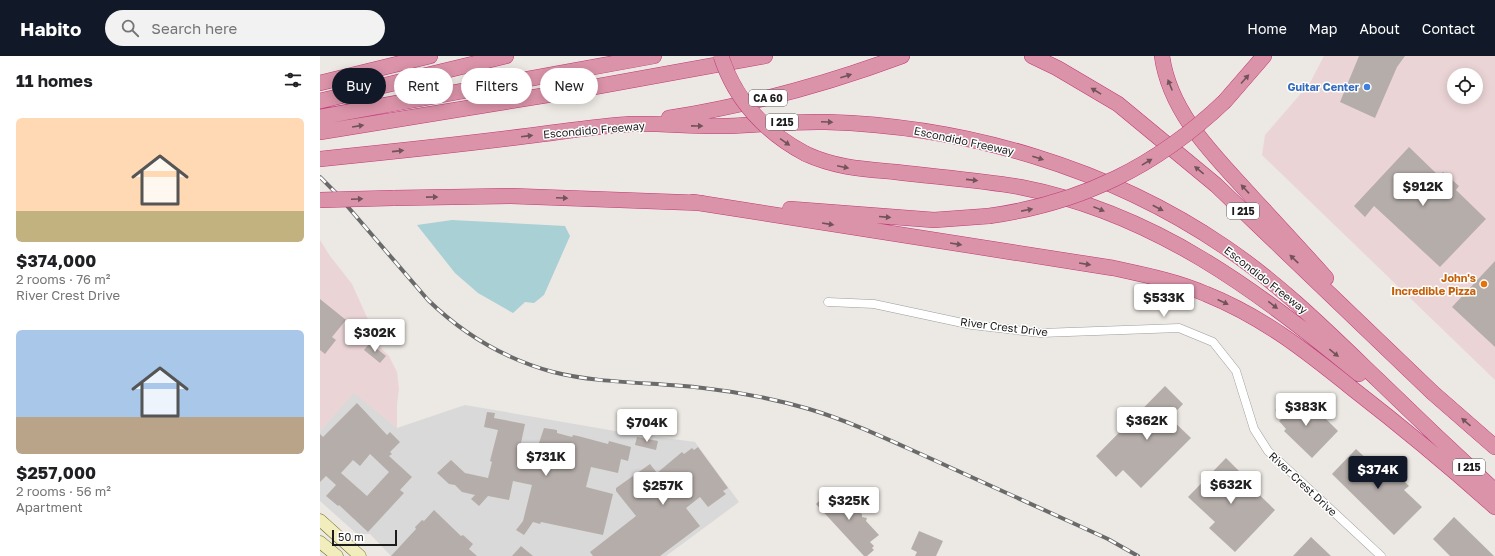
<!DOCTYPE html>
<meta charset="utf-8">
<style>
:root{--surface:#fff;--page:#f2f2f2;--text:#202124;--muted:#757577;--accent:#111827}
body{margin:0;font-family:"Golos Text",sans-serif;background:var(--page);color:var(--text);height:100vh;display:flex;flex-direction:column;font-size:15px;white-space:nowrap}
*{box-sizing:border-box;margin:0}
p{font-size:13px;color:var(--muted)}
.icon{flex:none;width:22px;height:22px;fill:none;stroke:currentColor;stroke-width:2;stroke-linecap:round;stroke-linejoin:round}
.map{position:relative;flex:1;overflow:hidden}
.drawer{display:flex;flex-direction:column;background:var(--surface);width:320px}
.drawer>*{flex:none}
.hud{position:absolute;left:12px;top:12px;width:380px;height:36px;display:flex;gap:8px}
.tools{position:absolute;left:1127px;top:12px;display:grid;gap:8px}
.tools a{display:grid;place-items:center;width:36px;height:36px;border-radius:50%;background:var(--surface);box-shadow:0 2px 10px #0003;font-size:20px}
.scale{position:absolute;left:12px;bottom:10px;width:65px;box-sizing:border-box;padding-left:4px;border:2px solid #1c1c1c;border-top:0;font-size:11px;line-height:14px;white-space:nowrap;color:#1c1c1c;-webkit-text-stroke:3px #fff;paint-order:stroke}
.price{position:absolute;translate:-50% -34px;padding:0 9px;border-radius:4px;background:#fff;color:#222;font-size:13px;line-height:26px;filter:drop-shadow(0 1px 2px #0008)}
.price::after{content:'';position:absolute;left:50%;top:24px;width:12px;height:9px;margin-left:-6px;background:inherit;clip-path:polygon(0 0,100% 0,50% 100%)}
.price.active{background:var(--accent);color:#fff}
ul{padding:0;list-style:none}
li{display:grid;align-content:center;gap:8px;height:212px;padding:0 16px}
li span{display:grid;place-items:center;height:124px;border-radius:6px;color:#555}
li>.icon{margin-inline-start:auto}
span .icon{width:72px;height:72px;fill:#fffc;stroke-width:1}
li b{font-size:17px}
h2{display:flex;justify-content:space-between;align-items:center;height:48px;padding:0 16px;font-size:17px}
.tag{padding:0 14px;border-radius:18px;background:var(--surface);box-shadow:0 2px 10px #0003;font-size:14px;line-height:36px}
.tag.active{background:var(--accent);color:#fff}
header{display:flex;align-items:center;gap:24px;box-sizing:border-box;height:56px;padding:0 20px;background:var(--accent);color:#fff}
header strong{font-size:19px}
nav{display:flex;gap:22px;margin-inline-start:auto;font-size:14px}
.search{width:280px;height:36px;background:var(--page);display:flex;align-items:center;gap:10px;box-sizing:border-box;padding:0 14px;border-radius:22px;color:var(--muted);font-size:15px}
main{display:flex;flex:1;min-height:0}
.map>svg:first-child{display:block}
.residential{fill:#dad9d9}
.commercial{fill:#ebd4d6;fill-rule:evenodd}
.water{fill:#a8d0d5}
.building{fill:#b5ada9;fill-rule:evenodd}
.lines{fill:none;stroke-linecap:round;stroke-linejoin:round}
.street-casing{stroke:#9d9d9d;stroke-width:9}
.secondary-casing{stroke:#656411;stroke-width:13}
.highway-casing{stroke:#c23878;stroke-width:16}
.street{stroke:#fff;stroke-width:8}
.secondary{stroke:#f1edbc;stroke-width:12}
.highway{stroke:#db93a9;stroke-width:15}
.rail-casing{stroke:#6a6a6a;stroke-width:4}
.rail{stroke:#fff;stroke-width:2.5;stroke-dasharray:8;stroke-linecap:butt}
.highway-bridge-casing{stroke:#c23878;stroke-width:16;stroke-linecap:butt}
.highway-bridge{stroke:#db93a9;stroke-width:15}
.oneway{fill:#72525b}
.shop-dot{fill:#3f7fe0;stroke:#fff;stroke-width:1.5}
.food-dot{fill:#e8710a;stroke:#fff;stroke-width:1.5}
.labels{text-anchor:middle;stroke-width:3;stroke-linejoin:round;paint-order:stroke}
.shield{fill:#fff;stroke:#606060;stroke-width:1}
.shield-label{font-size:10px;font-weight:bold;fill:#1c1c1c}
.shop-label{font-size:11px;font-weight:bold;fill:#366cbe;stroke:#fff;text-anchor:end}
.street-label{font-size:11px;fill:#1c1c1c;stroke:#fff}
.food-label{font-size:11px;font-weight:bold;fill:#c56008;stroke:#fff;text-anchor:end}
</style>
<header>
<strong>Habito</strong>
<div class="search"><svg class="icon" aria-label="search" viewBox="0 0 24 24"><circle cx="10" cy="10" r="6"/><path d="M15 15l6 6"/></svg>Search here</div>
<nav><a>Home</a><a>Map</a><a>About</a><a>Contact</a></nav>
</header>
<main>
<section class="drawer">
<h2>11 homes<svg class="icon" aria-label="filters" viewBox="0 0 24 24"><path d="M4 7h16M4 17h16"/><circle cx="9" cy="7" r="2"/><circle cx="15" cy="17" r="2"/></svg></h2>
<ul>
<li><span style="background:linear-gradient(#ffd9b3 75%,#c2b280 0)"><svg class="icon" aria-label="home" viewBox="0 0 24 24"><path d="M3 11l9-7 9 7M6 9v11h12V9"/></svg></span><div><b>$374,000</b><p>2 rooms · 76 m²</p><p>River Crest Drive</p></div></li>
<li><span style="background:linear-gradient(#a9c7e8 70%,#b9a48a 0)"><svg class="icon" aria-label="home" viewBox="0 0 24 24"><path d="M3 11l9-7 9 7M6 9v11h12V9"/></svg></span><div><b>$257,000</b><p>2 rooms · 56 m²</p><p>Apartment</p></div></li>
</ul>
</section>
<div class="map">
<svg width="1175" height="500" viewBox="0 0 1175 500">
<rect width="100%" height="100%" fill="#ece8e3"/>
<path class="residential" d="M 34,336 L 77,372 L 145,349 L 295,375 L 375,386 L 419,446 L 346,500 L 71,500 L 50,478 L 37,478 L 0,445 L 0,375 Z"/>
<path class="commercial" d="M 1004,0 L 1175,0 L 1175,324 L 942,99 L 945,79 L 990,27 ZM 1134,19 L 1156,19 L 1156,41 L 1134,41 Z
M 0,184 L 10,200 L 32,228 L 50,268 L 53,284 L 69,300 L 77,316 L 79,333 L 77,348 L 77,372 L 34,337 L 0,375 Z"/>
<path class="water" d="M 132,164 L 245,170 L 250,180 L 224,239 L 214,247 L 205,246 L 193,257 L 158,237 L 135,217 L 97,169 Z"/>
<path class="building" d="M 1039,0 L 1085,0 L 1077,11 L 1055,62 L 1020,46 Z
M 1089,91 L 1119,120 L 1123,116 L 1139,130 L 1136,134 L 1166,163 L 1120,211 L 1054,150 L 1045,161 L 1034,150 Z
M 1175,205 L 1175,291 L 1132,251 Z
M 0,243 L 26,264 L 12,281 L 16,284 L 5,298 L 0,294 Z
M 50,287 L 66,300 L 60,307 L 44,294 Z
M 845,330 L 863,348 L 850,362 L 871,382 L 821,432 L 803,414 L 796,421 L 776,400 Z
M 969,340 L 987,357 L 994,351 L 1018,375 L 992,402 L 964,375 L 966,373 L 959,365 L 963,362 L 955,354 Z
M 37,347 L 67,379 L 70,376 L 80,386 L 70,396 L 72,398 L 69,400 L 92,421 L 80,434 L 84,437 L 48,476 L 19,449 L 18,450 L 6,440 L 16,429 L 6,420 L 0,426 L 0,378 L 3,381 ZM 50,398 L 69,416 L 47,440 L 21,417 L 33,404 L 40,410 Z
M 167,356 L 175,357 L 174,362 L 205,368 L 197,406 L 218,410 L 222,397 L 216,396 L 224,372 L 237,374 L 237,377 L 252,381 L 253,379 L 258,380 L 288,388 L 289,385 L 311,391 L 308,405 L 301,403 L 298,417 L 271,411 L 266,431 L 293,438 L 283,479 L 221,466 L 220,468 L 213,466 L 204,479 L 196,474 L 203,465 L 212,429 L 193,425 L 189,444 L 168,440 L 159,450 L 151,443 L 155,439 L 142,436 L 135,429 L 129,428 L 117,417 L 131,404 L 145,417 L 168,422 L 172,406 L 170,405 L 178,374 L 164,371 Z
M 317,381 L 338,385 L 336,394 L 315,389 Z
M 378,391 L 408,432 L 403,435 L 406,438 L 388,451 L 380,441 L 366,452 L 380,470 L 340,500 L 273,500 L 270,496 L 316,460 L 296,435 L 296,432 L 330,408 L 337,417 L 362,396 L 364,398 L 372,392 L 374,394 Z
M 1036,393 L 1052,408 L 1059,401 L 1089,430 L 1084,434 L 1102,451 L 1074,479 L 1012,418 Z
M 906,402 L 930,426 L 928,428 L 955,454 L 915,496 L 889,472 L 895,466 L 868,441 Z
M 517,434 L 526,441 L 525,443 L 529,444 L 532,450 L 536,451 L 535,454 L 542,458 L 542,461 L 547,462 L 546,465 L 559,479 L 550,486 L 554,490 L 552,492 L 554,494 L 547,500 L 544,500 L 496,448 L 504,440 L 508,440 Z
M 114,454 L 141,480 L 143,479 L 153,488 L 149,493 L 157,500 L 71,500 L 96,473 L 95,471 L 102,464 L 104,465 Z
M 1134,461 L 1174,500 L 1130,500 L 1113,483 Z
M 599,475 L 623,485 L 616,500 L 595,500 L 597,496 L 591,493 Z
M 991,481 L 1011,500 L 973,500 Z
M 201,490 L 213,500 L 192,500 Z"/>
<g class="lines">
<defs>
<path id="street" d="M 508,246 L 554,248 L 652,269 L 721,277 L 859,272 L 893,286 L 916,315 L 934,373 L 948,395 L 1061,500"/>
<path id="secondary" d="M 0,464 L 40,500
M 0,486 L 17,500"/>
<path id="highway" d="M 712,0 L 737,12 L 798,48 L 896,129 L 1113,337 L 1175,391
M 842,0 C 850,58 895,100 932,141 C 957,168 982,195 1006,222
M 0,27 L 110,0
M 0,45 L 186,0
M 905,45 L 944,0
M 0,61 L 334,0
M 349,62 C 429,49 507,28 582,0
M 0,76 L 252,35 L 445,0
M 486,98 C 517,112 543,113 576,116 C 617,121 659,124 700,131 C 835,157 936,234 1039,318
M 0,103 C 69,96 138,89 207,80 C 241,76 276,70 311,68 C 343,67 376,71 408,70 C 441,69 473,65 506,66 C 646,70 789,112 905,191 C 961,229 1008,276 1057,323 C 1096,361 1135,398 1175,435
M 73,142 L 191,140 L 382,147
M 373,146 L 793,212 C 825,219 856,225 886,238 C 943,261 986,295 1033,333 C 1082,371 1129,410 1175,451
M 470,153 L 614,164 L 669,160"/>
</defs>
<use href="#street" class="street-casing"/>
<use href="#secondary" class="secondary-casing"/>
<use href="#highway" class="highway-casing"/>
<use href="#street" class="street"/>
<use href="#secondary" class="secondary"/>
<use href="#highway" class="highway"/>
<defs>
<path id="rail" d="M 0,121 L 16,137 L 108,244 C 143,278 185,303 233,316 C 280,328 335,326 383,332 C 419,336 454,343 489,353 C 529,365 567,383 605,400 C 655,423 705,445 755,468 L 788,483 L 818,500"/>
</defs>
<use href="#rail" class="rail-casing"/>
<use href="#rail" class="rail"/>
<defs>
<path id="highway-bridge" d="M 401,0 C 415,44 446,77 486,98
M 0,144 L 73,142
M 669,160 C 762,147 837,110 905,45"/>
</defs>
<use href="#highway-bridge" class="highway-bridge-casing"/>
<use href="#highway-bridge" class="highway-bridge"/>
</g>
<defs><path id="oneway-solid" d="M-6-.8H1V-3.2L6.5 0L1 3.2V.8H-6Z"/></defs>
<g class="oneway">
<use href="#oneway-solid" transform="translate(526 20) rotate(-18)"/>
<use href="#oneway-solid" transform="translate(925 23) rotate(-48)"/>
<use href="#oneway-solid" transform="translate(850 29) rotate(-112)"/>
<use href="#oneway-solid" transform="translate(776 35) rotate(-149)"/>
<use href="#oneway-solid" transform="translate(507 66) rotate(2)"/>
<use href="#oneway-solid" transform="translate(38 70) rotate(-9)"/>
<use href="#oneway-solid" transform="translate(377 70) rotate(1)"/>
<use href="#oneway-solid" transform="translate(207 80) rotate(-7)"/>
<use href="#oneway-solid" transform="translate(465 86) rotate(35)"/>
<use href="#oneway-solid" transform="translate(78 95) rotate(-6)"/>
<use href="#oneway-solid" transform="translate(718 102) rotate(18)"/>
<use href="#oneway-solid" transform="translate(827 106) rotate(-31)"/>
<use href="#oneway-solid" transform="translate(523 111) rotate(12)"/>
<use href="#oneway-solid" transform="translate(879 114) rotate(-141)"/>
<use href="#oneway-solid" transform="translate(652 124) rotate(6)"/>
<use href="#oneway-solid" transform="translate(925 133) rotate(-133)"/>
<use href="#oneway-solid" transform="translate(112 141) rotate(-1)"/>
<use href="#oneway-solid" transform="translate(242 142) rotate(2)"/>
<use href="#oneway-solid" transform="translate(37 143) rotate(-2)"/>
<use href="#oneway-solid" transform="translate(838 152) rotate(28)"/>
<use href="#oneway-solid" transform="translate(779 153) rotate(22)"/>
<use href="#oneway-solid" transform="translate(707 154) rotate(-11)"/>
<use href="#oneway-solid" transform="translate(565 161) rotate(5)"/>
<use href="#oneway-solid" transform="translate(508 168) rotate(9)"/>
<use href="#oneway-solid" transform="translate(636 188) rotate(9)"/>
<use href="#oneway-solid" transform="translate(974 203) rotate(-136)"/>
<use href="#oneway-solid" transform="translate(765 208) rotate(9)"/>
<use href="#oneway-solid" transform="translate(903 246) rotate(25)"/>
<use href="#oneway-solid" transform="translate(953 249) rotate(38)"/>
<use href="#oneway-solid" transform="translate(1014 297) rotate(39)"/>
<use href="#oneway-solid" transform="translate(1146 366) rotate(-139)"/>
</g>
<circle class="shop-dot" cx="1047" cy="31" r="4"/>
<circle class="food-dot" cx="1164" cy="228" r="4"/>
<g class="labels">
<g class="shield">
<rect x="429" y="34" width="38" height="16" rx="3"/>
<rect x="446" y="58" width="32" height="16" rx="3"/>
<rect x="907" y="147" width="32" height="16" rx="3"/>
<rect x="1133" y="403" width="32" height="16" rx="3"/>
</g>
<g class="shield-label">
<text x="448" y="46">CA 60</text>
<text x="462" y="70">I 215</text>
<text x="923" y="159">I 215</text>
<text x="1149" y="415">I 215</text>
</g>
<g class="shop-label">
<text x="1039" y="35">Guitar Center</text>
</g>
<g class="street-label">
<text transform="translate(274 74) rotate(-5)" y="4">Escondido Freeway</text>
<text transform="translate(644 85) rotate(12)" y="4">Escondido Freeway</text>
<text transform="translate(946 224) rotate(38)" y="4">Escondido Freeway</text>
<text transform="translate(684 271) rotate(7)" y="4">River Crest Drive</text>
<text transform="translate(983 428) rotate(43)" y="4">River Crest Drive</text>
</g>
<g class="food-label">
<text x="1156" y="226">John's<tspan x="1156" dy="13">Incredible Pizza</tspan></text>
</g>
</g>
</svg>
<div class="tools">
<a><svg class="icon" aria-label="locate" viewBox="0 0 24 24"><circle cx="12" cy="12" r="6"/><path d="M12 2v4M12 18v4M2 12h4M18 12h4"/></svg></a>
</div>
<div class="scale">50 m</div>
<b class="price" style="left:1103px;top:151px">$912K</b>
<b class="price" style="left:844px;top:262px">$533K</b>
<b class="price" style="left:55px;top:297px">$302K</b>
<b class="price" style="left:986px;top:371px">$383K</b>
<b class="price" style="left:827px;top:385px">$362K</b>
<b class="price" style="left:327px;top:387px">$704K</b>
<b class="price" style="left:226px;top:421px">$731K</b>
<b class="price active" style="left:1058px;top:434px">$374K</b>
<b class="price" style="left:911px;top:449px">$632K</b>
<b class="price" style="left:343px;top:450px">$257K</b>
<b class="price" style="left:529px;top:465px">$325K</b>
<div class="hud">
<a class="tag active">Buy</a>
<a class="tag">Rent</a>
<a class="tag">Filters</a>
<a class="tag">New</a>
</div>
</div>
</main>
